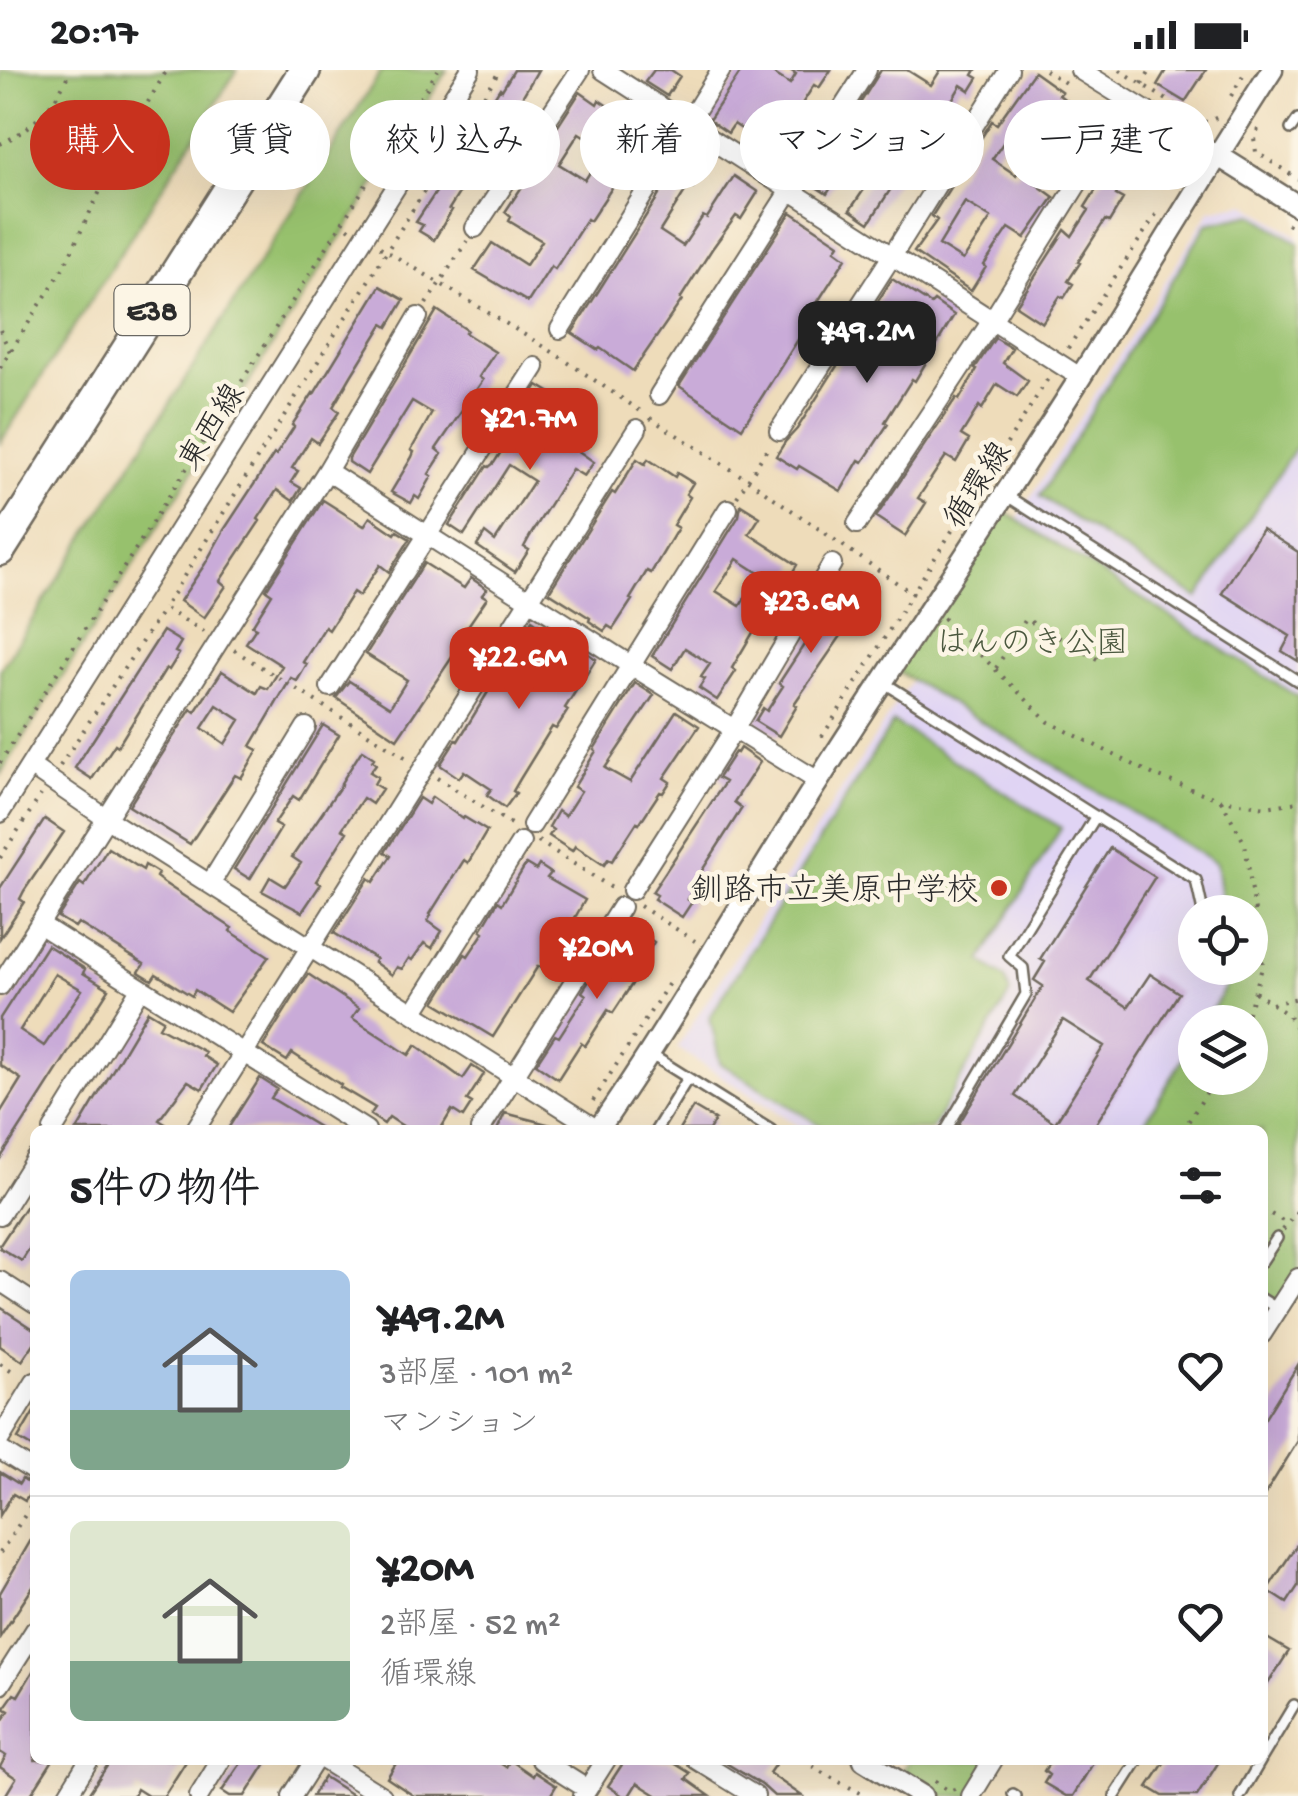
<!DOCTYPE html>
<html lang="ja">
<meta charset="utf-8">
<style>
:root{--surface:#fff;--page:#f6f6f6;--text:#202124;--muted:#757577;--line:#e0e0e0;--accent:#c8321e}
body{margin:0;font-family:"Gochi Hand","Klee One",sans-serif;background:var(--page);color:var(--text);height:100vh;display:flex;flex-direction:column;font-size:38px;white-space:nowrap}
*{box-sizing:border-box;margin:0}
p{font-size:32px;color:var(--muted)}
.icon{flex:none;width:55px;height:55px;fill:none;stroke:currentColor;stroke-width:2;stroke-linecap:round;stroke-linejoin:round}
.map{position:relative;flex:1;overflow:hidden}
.sheet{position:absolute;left:30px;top:1055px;width:1238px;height:640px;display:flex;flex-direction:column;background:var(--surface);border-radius:15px;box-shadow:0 10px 40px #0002}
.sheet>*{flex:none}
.banner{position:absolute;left:30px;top:30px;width:1240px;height:90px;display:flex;gap:20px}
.buttons{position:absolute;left:1178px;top:825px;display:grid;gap:20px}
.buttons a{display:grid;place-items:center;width:90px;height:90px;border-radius:50%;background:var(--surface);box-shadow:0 10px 40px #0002;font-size:50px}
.price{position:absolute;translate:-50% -85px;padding:0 22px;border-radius:20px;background:var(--accent);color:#fff;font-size:32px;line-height:65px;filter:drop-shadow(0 2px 5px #0008)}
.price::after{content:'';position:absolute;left:50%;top:60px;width:30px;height:22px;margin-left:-15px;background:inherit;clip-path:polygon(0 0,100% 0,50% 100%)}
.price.active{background:#222;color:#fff}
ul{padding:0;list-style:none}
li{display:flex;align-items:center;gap:30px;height:250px;padding:0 40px}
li+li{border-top:2px solid var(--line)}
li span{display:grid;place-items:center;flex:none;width:280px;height:200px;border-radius:15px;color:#555}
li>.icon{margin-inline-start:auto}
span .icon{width:120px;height:120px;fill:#fffc;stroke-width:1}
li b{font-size:42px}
h2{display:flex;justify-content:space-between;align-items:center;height:120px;padding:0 40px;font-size:42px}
.pill{padding:0 35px;border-radius:45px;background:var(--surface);box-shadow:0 10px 40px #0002;font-size:35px;line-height:90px}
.pill.active{background:var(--accent);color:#fff}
.status{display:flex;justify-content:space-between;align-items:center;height:70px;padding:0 50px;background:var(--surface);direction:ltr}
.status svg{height:28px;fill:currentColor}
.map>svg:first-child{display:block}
.built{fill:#e0d4f4}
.green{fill:#97c16d;stroke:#61764c;stroke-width:2.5}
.building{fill:#c9abd8;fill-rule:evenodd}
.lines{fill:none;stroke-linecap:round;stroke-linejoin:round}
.service-casing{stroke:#6f695d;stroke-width:14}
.minor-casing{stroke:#6f695d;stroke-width:22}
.tertiary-casing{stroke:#6f695d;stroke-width:25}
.motorway-casing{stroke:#6f695d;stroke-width:35}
.path{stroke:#6f695d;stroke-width:4;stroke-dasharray:2.5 8;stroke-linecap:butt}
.service{stroke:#fff;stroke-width:9}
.minor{stroke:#fff;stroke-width:18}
.tertiary{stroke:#fff;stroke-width:20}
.motorway{stroke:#fff;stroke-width:30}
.poi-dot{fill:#c8321e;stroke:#fcf5e5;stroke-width:4}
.labels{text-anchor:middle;stroke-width:9;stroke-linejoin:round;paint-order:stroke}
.shield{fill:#fcf5e5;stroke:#6a6863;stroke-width:2.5}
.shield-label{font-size:30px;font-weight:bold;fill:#2b2b2b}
.street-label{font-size:32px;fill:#2b2b2b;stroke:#fcf5e5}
.park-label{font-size:32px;fill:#4b583f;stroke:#fcf5e5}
.poi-label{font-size:32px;fill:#2b2b2b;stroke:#fcf5e5;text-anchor:end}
</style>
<div class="status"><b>20:17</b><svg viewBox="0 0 49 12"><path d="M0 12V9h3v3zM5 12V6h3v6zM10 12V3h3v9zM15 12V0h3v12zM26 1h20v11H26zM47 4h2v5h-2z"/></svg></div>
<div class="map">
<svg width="1298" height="1726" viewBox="0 0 1298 1726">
<rect width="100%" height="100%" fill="#fcf5e5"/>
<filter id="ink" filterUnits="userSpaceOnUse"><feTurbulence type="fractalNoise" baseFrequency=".01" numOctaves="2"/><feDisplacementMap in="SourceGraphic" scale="20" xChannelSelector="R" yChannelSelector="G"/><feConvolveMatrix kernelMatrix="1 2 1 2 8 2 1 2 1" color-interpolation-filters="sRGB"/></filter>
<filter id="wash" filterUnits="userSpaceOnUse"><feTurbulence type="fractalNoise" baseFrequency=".0048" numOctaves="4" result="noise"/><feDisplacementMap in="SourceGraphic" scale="40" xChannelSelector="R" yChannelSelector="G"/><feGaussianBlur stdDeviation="2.25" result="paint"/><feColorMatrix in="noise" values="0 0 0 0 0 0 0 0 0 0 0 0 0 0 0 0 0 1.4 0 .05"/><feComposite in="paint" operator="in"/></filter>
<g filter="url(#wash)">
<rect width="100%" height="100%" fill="#eedcba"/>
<path class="built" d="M 1245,133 L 1298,166 L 1298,627 L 1017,450 L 1210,140 Z
M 912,609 L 1216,793 L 1223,842 L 1195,842 L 1195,898 L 1231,898 L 1232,906 L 1205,952 L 1195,952 L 1195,968 L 1140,1060 L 805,1060 L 677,978 Z"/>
<path class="green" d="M 0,0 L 237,0 L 0,373 Z
M 382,0 L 447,0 L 0,705 L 0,600 Z
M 1253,144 L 1298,173 L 1298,374 L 1198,528 L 1040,426 L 1207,154 Z
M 997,437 L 1298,627 L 1298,1208 L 1263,1264 L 1262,1060 L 1140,1060 L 1195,968 L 1195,1008 L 1250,1008 L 1250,952 L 1205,952 L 1232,906 L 1231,898 L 1250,898 L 1250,842 L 1223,842 L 1216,793 L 892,598 Z
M 893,652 L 1061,758 L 981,891 L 1005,908 L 1010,923 L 931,1060 L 828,1060 L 720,993 L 710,947 Z
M 910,1690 L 993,1690 L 971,1726 L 922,1726 L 897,1710 Z"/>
<g id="blocks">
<path class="building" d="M 514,0 L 538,0 L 504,58 L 501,56 L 449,139 L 452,140 L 434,170 L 419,161 L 423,155 L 416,152 L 464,80 L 462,79 L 500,18 L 502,20 Z
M 654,0 L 671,0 L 680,6 L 667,26 L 645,12 Z
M 742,0 L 768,0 L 790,14 L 796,4 L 790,0 L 831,0 L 819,18 L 814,15 L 767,89 L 754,80 L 759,71 L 734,54 L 728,63 L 709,50 Z
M 881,0 L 907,0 L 931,15 L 940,1 L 938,0 L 976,0 L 973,5 L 978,8 L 970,21 L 961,15 L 940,50 L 936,48 L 869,153 L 850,140 L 897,71 L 872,53 L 827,124 L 810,113 Z
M 1166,0 L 1206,0 L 1185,32 L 1157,15 Z
M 1034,2 L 1062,22 L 1059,25 L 1070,33 L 1064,42 L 1078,50 L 1070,62 L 1084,72 L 1073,87 L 1061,79 L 1036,114 L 1054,127 L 1025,168 L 1009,158 L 984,195 L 986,197 L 971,221 L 914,182 L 937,150 L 932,146 L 992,51 L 997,54 ZM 1012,60 L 1036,76 L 1016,105 L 992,89 ZM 965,132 L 991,148 L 963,190 L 939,175 Z
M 580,22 L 597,34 L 599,30 L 627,49 L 633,40 L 654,54 L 590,151 L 587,149 L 555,199 L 551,196 L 528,232 L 474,200 L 492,173 L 526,195 L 542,171 L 509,151 L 511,147 L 505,142 L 546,81 L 543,79 ZM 579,63 L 605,79 L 585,110 L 559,94 Z
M 1123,64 L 1145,77 L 1116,125 L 1123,129 L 1109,152 L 1105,150 L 1078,192 L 1080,193 L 1068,211 L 1073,214 L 1064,228 L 1060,226 L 1042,253 L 1016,236 L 1065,160 L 1072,166 L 1089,140 L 1085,137 L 1109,99 L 1104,96 Z
M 688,79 L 696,84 L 698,80 L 711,88 L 693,118 L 689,115 L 660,161 L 683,176 L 703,146 L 707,148 L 734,106 L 758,122 L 741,149 L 736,146 L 712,179 L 680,229 L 682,230 L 633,301 L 600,278 L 598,280 L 572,263 Z
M 791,142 L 839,174 L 835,180 L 846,188 L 817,233 L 820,235 L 742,358 L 679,316 Z
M 892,209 L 931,234 L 934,231 L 954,245 L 915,311 L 912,309 L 885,352 L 888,354 L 863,392 L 859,390 L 841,421 L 799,396 L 797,399 L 776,386 L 785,372 L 797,359 Z
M 380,216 L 404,230 L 388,257 L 383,254 L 351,306 L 333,337 L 339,342 L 318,373 L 311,368 L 292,398 L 298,401 L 291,412 L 301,418 L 293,431 L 277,420 L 258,449 L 260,451 L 220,511 L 226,516 L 204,548 L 180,531 L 205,494 L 224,460 L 274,384 L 276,385 L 294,357 L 292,355 L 313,323 L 314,324 Z
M 437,240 L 467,260 L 465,263 L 495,282 L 479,307 L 483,310 L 436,379 L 442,384 L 429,404 L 432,406 L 419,429 L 415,426 L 411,433 L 391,422 L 412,387 L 414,382 L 411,380 L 432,343 L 412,331 L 367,404 L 349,392 L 349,388 Z
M 995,268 L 1012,278 L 1003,293 L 1028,311 L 1017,327 L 997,314 L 982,339 L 979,336 L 961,365 L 969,370 L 956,392 L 946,386 L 918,428 L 926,433 L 905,466 L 876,447 L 956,328 L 959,330 L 977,299 L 975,298 Z
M 538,315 L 551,323 L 548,329 L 573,346 L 577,339 L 595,350 L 577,380 L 594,392 L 584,406 L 572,399 L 530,466 L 524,477 L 529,480 L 515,502 L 477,476 L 485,463 L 495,471 L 534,411 L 509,395 L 464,465 L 449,455 L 487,396 L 489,397 L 494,393 L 520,352 L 517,350 L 518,346 Z
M 637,389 L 645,394 L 648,389 L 675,407 L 677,403 L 693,413 L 686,424 L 690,427 L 673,455 L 678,458 L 651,503 L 647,501 L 630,529 L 632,530 L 613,559 L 608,556 L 604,561 L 589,551 L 590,548 L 549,522 L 612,422 L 615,424 Z
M 323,430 L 364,456 L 370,447 L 395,464 L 397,461 L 410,469 L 389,502 L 380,495 L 359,526 L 353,522 L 329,560 L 325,557 L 303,592 L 307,594 L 297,611 L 291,608 L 251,676 L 258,680 L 241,708 L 235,705 L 190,774 L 129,736 L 191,639 L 195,642 L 222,601 L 257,623 L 261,616 L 268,619 L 282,596 L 246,573 L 256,558 L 252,556 L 272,524 L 266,520 ZM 217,635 L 240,650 L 225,674 L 202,658 Z
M 741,435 L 760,447 L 749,464 L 797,495 L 783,518 L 778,515 L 761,542 L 764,544 L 732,598 L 736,601 L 717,630 L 699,618 L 705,609 L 701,607 L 710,594 L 685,578 L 672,599 L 652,586 L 739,446 ZM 737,489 L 760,504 L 740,536 L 716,521 Z
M 1262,459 L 1298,482 L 1298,591 L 1282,581 L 1290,566 L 1222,523 Z
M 424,493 L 464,518 L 471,508 L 487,519 L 482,525 L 487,528 L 461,566 L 465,568 L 397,669 L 336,628 L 349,611 L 390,637 L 407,610 L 366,584 Z
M 846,506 L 865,519 L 839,561 L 843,563 L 794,634 L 797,636 L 779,666 L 755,651 L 763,638 L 767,641 L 783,616 L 779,613 L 828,538 L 824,536 Z
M 532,550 L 556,567 L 558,564 L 596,589 L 565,638 L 568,640 L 556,659 L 552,657 L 520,709 L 513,721 L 516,723 L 505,738 L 487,725 L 491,719 L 464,701 L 459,708 L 440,695 L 456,670 L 458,671 Z
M 163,561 L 181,572 L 175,582 L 179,584 L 169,600 L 166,598 L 118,676 L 115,674 L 92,709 L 75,698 Z
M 635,613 L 654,625 L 605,698 L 630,712 L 676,641 L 699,656 L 664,708 L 670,712 L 663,723 L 660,722 L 639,754 L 637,752 L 612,791 L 608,789 L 604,795 L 575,776 L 572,781 L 549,766 L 553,760 L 549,757 L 558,741 L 565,746 L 581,721 L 574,717 L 596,681 L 594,679 Z
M 323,655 L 339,665 L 299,730 L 293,726 L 274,754 L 281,758 L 250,809 L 234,799 Z
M 740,678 L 760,692 L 734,732 L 742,738 L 701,802 L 703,804 L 687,829 L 692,832 L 682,847 L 654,829 L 657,825 L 652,822 L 725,712 L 718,708 L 735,682 L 737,683 Z
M 362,680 L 374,688 L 372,691 L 376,694 L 370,702 L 378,707 L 374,714 L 382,719 L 372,734 L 363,728 L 342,759 L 347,762 L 316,811 L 321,814 L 302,842 L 262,821 L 270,807 L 285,816 L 301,793 L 292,787 L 342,714 L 341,713 Z
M 432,727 L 463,749 L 464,747 L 487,761 L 468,793 L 464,790 L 430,844 L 431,845 L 428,851 L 442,861 L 432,878 L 424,873 L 412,890 L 409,888 L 402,899 L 397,897 L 392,905 L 374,892 L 376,889 L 334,863 L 369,808 L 374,812 L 391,786 L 385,782 L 419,728 L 428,734 Z
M 45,749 L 64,762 L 24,821 L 20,829 L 24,832 L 0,868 L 0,818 Z
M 108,778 L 143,800 L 145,795 L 158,803 L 156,807 L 164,813 L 232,858 L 230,861 L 269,886 L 229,942 L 195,920 L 192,926 L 156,904 L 152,910 L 139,902 L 144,894 L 78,853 L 75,857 L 58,847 L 80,813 L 84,816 Z
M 1110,778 L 1155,807 L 1089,911 L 1128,937 L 1150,904 L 1179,923 L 1092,1060 L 1084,1060 L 1075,1054 L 1071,1060 L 955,1060 L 1043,916 L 1034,910 L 1045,892 L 1040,889 ZM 1063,950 L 1104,976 L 1055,1053 L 1015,1026 Z
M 526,794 L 536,800 L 539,795 L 551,803 L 547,808 L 585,830 L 565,865 L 562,863 L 541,897 L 538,896 L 493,967 L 435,932 L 465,884 L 468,886 L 484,862 L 481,860 L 498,831 L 502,834 Z
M 634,859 L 654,872 L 640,893 L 644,896 L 613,943 L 608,940 L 585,976 L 581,973 L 558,1009 L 536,994 L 555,965 L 559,967 L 586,925 L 582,922 L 596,900 L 599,901 L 615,877 L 620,880 Z
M 47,875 L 85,899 L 83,903 L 109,919 L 0,1089 L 0,1043 L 21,1009 L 0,995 L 0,948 ZM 55,904 L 82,920 L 44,976 L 20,960 Z
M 308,904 L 359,938 L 352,948 L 409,985 L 416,975 L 463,1009 L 472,996 L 484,1004 L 467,1030 L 472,1033 L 463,1047 L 452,1040 L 440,1060 L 409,1060 L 389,1047 L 384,1054 L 370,1045 L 375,1038 L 340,1017 L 341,1015 L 292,983 L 287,991 L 263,976 Z
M 148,941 L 163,950 L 159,957 L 205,982 L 203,986 L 217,995 L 202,1019 L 188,1011 L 159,1050 L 175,1060 L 77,1060 Z
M 260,1008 L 277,1019 L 271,1028 L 324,1060 L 227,1060 Z
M 693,1037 L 715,1050 L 709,1060 L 679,1060 Z
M 505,1043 L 551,1055 L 550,1060 L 497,1060 Z
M 35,1122 L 35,1170 L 22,1191 L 0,1178 L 0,1175 Z
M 0,1237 L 35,1260 L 35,1272 L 22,1291 L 0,1276 Z
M 1298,1295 L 1298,1371 L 1262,1429 L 1262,1353 Z
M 35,1340 L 35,1379 L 18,1369 Z
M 0,1402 L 19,1414 L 22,1409 L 34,1417 L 25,1431 L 13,1424 L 0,1445 Z
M 35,1463 L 35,1514 L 0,1567 L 0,1523 Z
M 1298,1473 L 1298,1516 L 1287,1533 L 1267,1520 Z
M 1267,1568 L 1289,1581 L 1262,1623 L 1262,1575 Z
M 35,1598 L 35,1690 L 53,1690 L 30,1726 L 5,1726 L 16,1708 L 0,1697 L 6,1686 L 0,1682 L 0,1654 L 9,1641 L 4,1638 L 14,1624 L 18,1626 Z
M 111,1690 L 187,1690 L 164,1726 L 148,1726 L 137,1719 L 134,1726 L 87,1726 Z
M 243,1690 L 268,1690 L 245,1726 L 230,1726 L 222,1721 Z
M 398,1690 L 495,1690 L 506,1697 L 510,1690 L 533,1706 L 535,1702 L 556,1716 L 550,1726 L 414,1726 L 387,1708 Z
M 625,1690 L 669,1690 L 690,1703 L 686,1709 L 710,1726 L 658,1726 L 637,1713 L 629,1726 L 623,1726 L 608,1716 Z
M 721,1690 L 778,1690 L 769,1703 L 802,1726 L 774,1726 L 762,1715 Z
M 1051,1690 L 1095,1690 L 1073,1726 L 1066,1726 L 1044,1713 L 1049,1705 L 1044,1701 Z
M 1166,1690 L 1220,1690 L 1197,1726 L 1163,1726 L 1148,1717 Z
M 324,1707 L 354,1726 L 312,1726 Z"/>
</g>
</g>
<g filter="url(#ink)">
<use href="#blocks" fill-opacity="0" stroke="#6f695d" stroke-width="2.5"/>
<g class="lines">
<defs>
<path id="service" d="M 1291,59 L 1298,49
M 1007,426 L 1298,611
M 883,612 L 1196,810 L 1203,842
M 1214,898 L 1214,899
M 650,984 L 771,1060
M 656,1060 L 688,1008
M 946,1060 L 1026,924 L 1023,898 L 1009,886 L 1096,746
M 1262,1191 L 1277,1168
M 1262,1229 L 1278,1239
M 1262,1688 L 1294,1635
M 1013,1724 L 1016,1726
M 1115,1726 L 1138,1690
M 1240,1726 L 1261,1690"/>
<path id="minor" d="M 603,0 L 1080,307
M 1080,0 L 1217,85
M 475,158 L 580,0
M 560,259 L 721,0
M 659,325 L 867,0
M 779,361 L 892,186 L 1009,0
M 327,401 L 632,596 L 818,711
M 857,454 L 993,249 L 1101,76
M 330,617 L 535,297
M 30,696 L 107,749 L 598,1060
M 0,743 L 470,0
M 532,755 L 728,439
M 210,814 L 306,657
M 632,820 L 735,658 L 832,494
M 39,854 L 366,1060
M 0,916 L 327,401 L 418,247
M 414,942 L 521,772
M 53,1060 L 140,919
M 195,1060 L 637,359
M 480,1060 L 621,837
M 0,1145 L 35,1089
M 0,1211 L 35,1234
M 1262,1264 L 1298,1208
M 0,1369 L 35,1312
M 0,1380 L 35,1402
M 0,1615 L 35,1560
M 324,1690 L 382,1726
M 541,1690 L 587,1719
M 697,1690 L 755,1726
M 67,1726 L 89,1690
M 199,1726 L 221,1690
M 292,1726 L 315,1690
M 583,1726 L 606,1690
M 971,1726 L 993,1690"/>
<path id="tertiary" d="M 1217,85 L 1298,136
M 598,1060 C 677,946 745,825 820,708 C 906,574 995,442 1080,308 C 1144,206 1206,102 1272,0
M 864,1690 L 922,1726"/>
<path id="motorway" d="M 0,480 L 305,0"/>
</defs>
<use href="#service" class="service-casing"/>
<use href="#minor" class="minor-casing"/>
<use href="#tertiary" class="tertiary-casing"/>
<use href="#motorway" class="motorway-casing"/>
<path class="path" d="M 1045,0 L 1070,16
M 1120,0 L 1195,48
M 1142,14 L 1150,0
M 1231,26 L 1246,0
M 49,40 L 62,51 L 84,51 L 143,38
M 1194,49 L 1207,52 L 1218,47
M 1129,53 L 1172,80
M 1258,59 L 1254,68 L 1256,82 L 1298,109
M 0,74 C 34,58 56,35 70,0
M 1175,77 L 1172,81 L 1181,89 L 1183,102
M 1287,154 L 1298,160
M 350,159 L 342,153 L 438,0
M 380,177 L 548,279 L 642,342
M 426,234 L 467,171
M 0,260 L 10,282
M 1068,278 L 1159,140
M 0,298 L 64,197 L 119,81 L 167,0
M 650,348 L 748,410 L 916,526
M 737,427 L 769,376
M 943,548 L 1049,652 L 1156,706 L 1221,730 L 1266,737 L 1298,732
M 204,562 L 164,538 L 500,0
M 234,580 L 408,689
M 996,598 L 1026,549 L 1099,590
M 822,667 L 1049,307
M 0,693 L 342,153
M 60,696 L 164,538
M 437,708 L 514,756
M 1221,730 L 1245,774 L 1263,895 L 1245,952
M 538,771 L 615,820
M 0,788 L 41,725
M 640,836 L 695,871
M 1255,922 L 1288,945 L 1298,961
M 1272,934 L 1298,928
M 593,1031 L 669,913
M 1183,1060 L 1216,1008
M 1262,1139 L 1288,1154
M 1283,1160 L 1298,1140
M 0,1294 L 17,1305
M 0,1483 L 35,1430
M 804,1690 L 823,1703 L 866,1726
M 935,1711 L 949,1721 L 957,1718"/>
<use href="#service" class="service"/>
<use href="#minor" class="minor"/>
<use href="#tertiary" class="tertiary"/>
<use href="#motorway" class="motorway"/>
</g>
</g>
<circle class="poi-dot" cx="999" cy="818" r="10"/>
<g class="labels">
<rect class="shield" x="114.5" y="215" width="75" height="50" rx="8"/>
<g class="shield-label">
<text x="152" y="250">E38</text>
</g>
<g class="street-label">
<text transform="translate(210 356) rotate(-58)" y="11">東西線</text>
<text transform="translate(976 414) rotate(-57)" y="11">循環線</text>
</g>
<g class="park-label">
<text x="1032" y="582">はんのき公園</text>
</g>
<g class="poi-label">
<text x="979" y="829">釧路市立美原中学校</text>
</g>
</g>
</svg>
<div class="buttons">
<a><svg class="icon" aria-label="locate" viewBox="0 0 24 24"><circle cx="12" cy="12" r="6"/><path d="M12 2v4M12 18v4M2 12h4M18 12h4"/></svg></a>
<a><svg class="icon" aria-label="layers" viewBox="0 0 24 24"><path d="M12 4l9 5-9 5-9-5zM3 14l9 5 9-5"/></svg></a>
</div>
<b class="price active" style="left:867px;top:316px">¥49.2M</b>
<b class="price" style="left:530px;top:403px">¥21.7M</b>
<b class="price" style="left:811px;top:586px">¥23.6M</b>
<b class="price" style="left:519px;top:642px">¥22.6M</b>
<b class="price" style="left:597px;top:932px">¥20M</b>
<div class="banner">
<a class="pill active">購入</a>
<a class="pill">賃貸</a>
<a class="pill">絞り込み</a>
<a class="pill">新着</a>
<a class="pill">マンション</a>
<a class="pill">一戸建て</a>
</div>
<section class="sheet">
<h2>5件の物件<svg class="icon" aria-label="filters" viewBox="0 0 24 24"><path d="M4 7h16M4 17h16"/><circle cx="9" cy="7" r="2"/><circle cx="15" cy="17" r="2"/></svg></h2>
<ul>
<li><span style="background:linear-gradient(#a9c7e8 70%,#7fa58c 0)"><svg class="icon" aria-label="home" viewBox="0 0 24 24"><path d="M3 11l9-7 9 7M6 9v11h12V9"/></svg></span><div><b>¥49.2M</b><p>3部屋 · 101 m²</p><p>マンション</p></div><svg class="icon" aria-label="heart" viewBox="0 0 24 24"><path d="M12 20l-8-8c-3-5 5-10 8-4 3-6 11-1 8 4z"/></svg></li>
<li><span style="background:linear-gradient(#dfe7d0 70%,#7fa58c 0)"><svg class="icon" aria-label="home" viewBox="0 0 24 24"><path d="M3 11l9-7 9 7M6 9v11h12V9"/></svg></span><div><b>¥20M</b><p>2部屋 · 52 m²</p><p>循環線</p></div><svg class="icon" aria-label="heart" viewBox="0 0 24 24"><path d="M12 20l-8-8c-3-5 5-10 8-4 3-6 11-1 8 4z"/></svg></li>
</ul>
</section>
</div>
